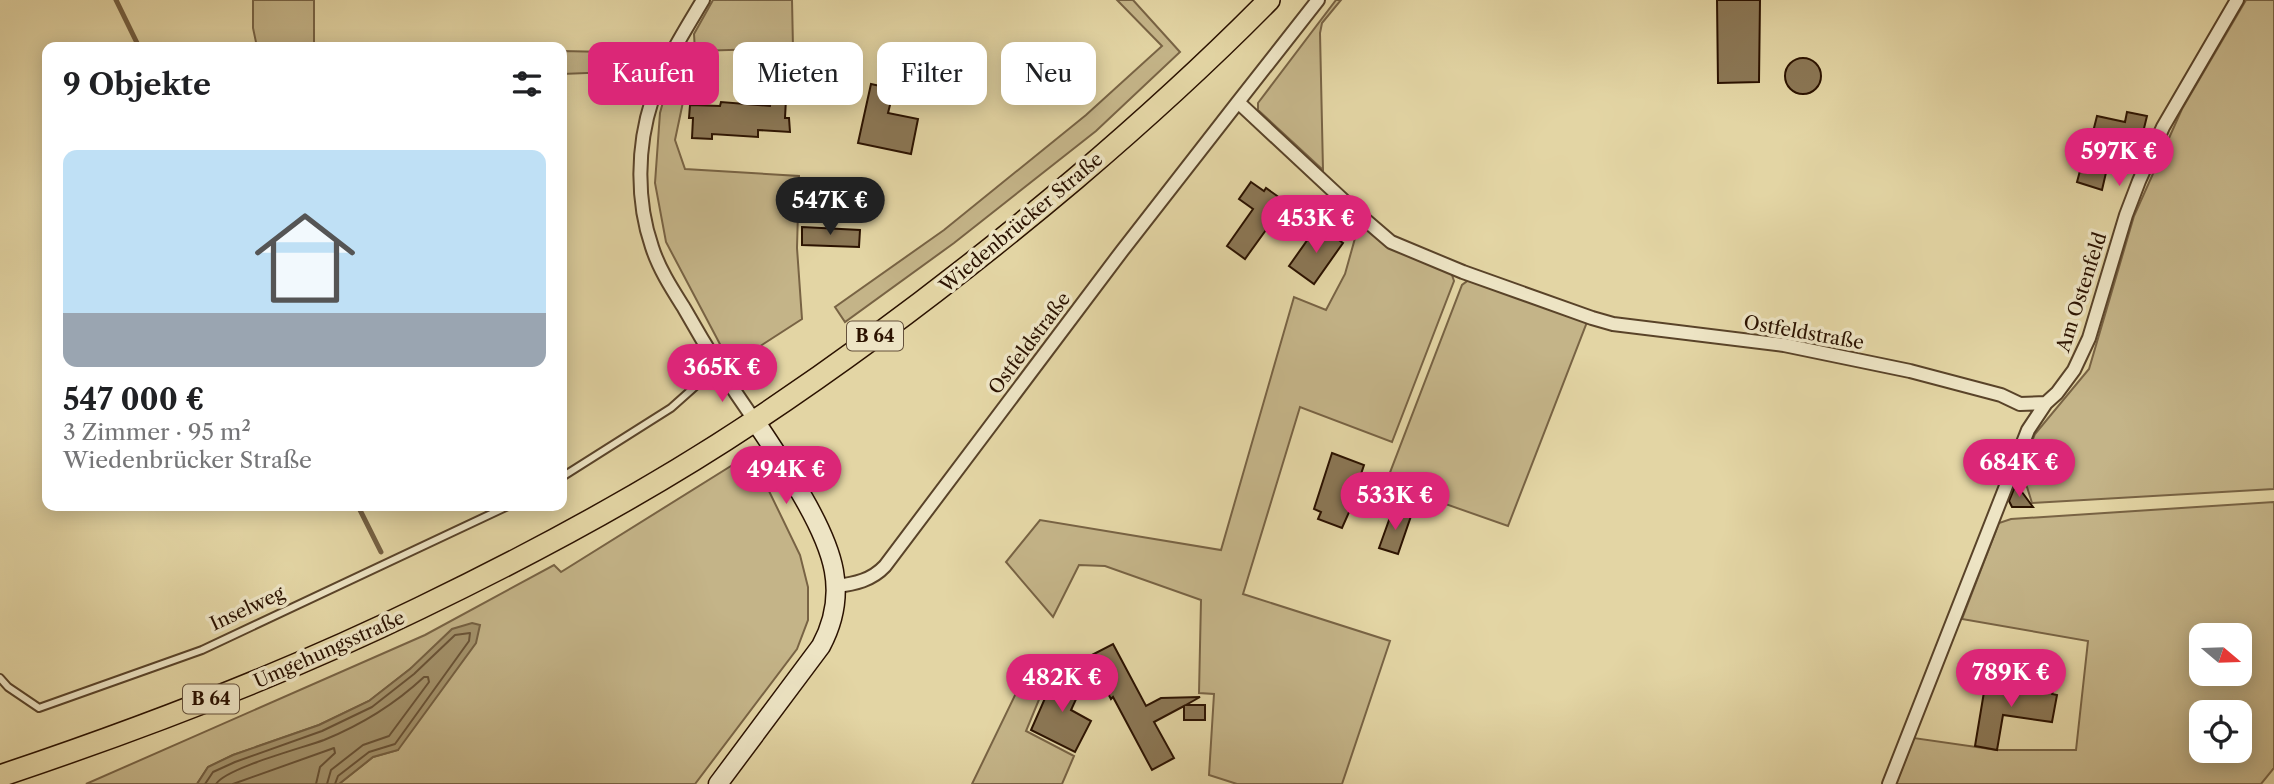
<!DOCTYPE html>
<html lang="de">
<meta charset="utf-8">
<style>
:root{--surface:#fff;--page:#f6f6f6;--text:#202124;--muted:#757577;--accent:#db2777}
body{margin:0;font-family:"Libre Caslon Text",serif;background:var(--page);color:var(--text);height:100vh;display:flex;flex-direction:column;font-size:26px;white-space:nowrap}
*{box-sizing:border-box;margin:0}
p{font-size:23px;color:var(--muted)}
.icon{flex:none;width:38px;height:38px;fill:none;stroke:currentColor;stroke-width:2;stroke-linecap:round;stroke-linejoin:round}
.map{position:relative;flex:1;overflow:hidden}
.drawer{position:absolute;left:42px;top:42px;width:525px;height:469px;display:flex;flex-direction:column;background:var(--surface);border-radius:14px;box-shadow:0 4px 18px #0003}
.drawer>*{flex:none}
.hud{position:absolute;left:588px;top:42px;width:665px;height:63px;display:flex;gap:14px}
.needle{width:46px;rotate:109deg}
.controls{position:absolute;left:2189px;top:623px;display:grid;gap:14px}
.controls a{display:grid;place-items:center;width:63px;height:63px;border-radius:14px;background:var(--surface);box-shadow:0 4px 18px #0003;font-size:35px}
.price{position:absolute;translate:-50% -60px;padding:0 16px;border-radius:24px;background:var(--accent);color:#fff;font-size:23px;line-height:46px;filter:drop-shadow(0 2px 4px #0008)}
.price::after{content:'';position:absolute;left:50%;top:42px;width:21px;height:16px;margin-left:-10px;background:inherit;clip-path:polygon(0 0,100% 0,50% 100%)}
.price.selected{background:#222;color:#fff}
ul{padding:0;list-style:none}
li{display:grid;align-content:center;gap:14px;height:371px;padding:0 21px}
li span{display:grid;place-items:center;height:217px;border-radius:14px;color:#555}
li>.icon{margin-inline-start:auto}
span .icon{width:126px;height:126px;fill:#fffc;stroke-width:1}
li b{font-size:30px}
h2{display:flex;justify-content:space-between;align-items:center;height:84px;padding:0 21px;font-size:30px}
.chip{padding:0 24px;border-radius:14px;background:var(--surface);box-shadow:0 4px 18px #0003;font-size:24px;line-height:63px}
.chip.selected{background:var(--accent);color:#fff}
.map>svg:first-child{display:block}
.green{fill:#c4b488;stroke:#786344;stroke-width:2;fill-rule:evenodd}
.water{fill:#a4936c;stroke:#745f41;stroke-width:2}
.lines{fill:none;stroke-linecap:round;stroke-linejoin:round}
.shore{stroke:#685236;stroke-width:2}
.stream{stroke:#745f41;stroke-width:5}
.building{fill:#8b7755;stroke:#2b1200;stroke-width:2}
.service-casing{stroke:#594329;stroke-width:10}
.minor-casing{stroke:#594329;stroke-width:16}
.secondary-casing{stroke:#2b1200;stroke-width:21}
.primary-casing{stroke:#2b1200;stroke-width:24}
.service{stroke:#ede4c4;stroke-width:6}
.minor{stroke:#ede4c4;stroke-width:12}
.secondary{stroke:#ede4c4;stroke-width:18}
.primary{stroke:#e3d5a4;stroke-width:21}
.labels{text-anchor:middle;stroke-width:7;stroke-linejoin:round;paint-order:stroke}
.shield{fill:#ede4c4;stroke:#65513b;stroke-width:2}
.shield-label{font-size:18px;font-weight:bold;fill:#2b1200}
.street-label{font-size:19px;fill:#2b1200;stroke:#ede4c4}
</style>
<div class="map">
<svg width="2274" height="784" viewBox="0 0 2274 784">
<rect width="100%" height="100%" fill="#e3d5a4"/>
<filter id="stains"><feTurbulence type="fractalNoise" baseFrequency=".00286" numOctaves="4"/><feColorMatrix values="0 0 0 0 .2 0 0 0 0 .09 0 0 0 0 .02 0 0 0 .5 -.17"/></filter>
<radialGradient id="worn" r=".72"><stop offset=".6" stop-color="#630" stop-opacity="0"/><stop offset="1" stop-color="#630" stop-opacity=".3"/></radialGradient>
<path class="green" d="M 253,0 L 314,0 L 314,47 L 257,47 L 253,28 Z
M 713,0 L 792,0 L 793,48 L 695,51 L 694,34 Z
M 1117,0 L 1133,0 L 1180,52 L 1096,131 L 954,243 L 845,322 L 835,307 L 944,230 L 1086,115 L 1162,46 Z
M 1336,0 L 1341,0 L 1322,23 L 1320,33 L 1323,170 L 1258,110 L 1258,103 Z
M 2246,0 L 2274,0 L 2274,489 L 2032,503 L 2027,487 L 2016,481 L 2035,434 L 2089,369 L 2134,216 L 2182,109 Z
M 562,51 L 652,53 L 639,75 L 613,72 L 562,74 Z
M 672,69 L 690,69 L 675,140 L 685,169 L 799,176 L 797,248 L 802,319 L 731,365 L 666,242 L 655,183 L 660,113 Z
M 1359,224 L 1389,246 L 1451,272 L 1454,281 L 1392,442 L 1300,407 L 1243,594 L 1390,641 L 1342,784 L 1237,784 L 1209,775 L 1214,694 L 1199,693 L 1201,600 L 1105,566 L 1079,565 L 1053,617 L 1006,562 L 1040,520 L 1221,550 L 1294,297 L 1326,310 L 1345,274 Z
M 1470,279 L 1587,322 L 1508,526 L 1386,483 L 1462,285 Z
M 739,461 L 769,491 L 800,555 L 808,587 L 808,620 L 797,649 L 695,784 L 339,784 L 373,757 L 398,750 L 410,669 L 369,701 L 319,725 L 233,755 L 208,767 L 197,784 L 86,784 L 425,635 L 554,565 L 561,572 Z
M 2274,502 L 2274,768 L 2261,784 L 1896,784 L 1914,738 L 1997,750 L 2076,750 L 2088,641 L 1962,619 L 1999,523 L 2011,519 ZM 2202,635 L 2240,635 L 2240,674 L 2202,674 ZM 2202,712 L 2240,712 L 2240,751 L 2202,751 Z
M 1034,656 L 1050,673 L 1026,731 L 1074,756 L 1062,784 L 972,784 Z"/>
<path class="water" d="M 472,623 L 480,625 L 476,643 L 398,750 L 373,757 L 339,784 L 197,784 L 208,767 L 233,755 L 319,725 L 369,701 L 410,669 L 452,629 Z"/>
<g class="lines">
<path class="shore" d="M 205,784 L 213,772 L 235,762 L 322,731 L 372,707 L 414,674 L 455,635 L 470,633 L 469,641 L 395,744 L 369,752 L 338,776 L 335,784
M 216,784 C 226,768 302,748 324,740 C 361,725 395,704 424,677 L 428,677 L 429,682 L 389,736 L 363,745 L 331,770 L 327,784
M 233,784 L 334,748 L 335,753 L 320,767 L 316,784"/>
<path class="stream" d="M 116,0 L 139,47
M 358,506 L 381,552"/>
</g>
<path class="building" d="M 1717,0 L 1760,0 L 1759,82 L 1718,83 Z
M1785 76a18 18 0 1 1 36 0a18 18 0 1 1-36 0Z
M 871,84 L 894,89 L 888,113 L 918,119 L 911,154 L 858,143 Z
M 771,99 L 786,99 L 785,118 L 789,118 L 790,132 L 758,130 L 758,137 L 712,134 L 712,139 L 692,138 L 693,118 L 689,118 L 690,105 L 720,106 L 721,102 L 770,106 Z
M 2127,112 L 2147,116 L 2137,157 L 2111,151 L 2102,190 L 2077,182 L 2081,167 L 2084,168 L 2097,116 L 2125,122 Z
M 1251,182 L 1264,191 L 1266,188 L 1280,198 L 1278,201 L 1284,205 L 1245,259 L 1227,246 L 1253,209 L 1239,199 Z
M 1318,225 L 1343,243 L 1314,284 L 1289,266 Z
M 802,227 L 860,230 L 859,247 L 802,245 Z
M 1332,453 L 1364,465 L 1352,501 L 1354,501 L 1342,528 L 1318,519 L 1321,512 L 1314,509 Z
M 2016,484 L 2033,507 L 2012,507 L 2009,501 Z
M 1393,509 L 1411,516 L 1398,554 L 1379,548 Z
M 1113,644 L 1146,706 L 1161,698 L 1200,697 L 1186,705 L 1205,705 L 1205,720 L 1184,720 L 1184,706 L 1154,722 L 1174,758 L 1152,770 L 1113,697 L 1111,699 L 1088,657 Z
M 1057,671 L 1083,684 L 1071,710 L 1091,721 L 1075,752 L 1031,730 Z
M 1986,680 L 2053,690 L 2052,694 L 2057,695 L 2052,722 L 2003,715 L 1997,750 L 1975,746 Z"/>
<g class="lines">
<defs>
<path id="service" d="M 562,477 L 671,408 L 717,367
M 0,678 L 8,687 L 39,708 L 202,650 L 508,506"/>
<path id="minor" d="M 703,0 C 684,32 663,64 652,100 C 637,146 636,201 652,247 C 659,269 672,289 684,308 C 706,347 729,384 755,421
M 1238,102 L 1318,0
M 836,586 C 855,584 872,580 885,566 L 1122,251 L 1238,102 L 1356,212 L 1391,242 L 1463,272 L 1592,318 L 1613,324 L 1784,345 L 1910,371 L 2001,395 L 2020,404 L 2046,403
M 1889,784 L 2028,430 L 2046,403 L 2057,393 L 2074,370 L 2089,338 L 2126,215 L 2139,181 L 2163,127 L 2237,0"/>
<path id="secondary" d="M 718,784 L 821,646 C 850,592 832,548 804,499 C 789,472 772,446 755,421"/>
<path id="primary" d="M 0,776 C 143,728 285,674 420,608 C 534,553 651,490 756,420 C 867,346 973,265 1075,179 C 1142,122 1207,63 1269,0"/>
</defs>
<use href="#service" class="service-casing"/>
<use href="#minor" class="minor-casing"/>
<use href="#secondary" class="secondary-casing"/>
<use href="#primary" class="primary-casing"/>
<use href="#service" class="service"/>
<use href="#minor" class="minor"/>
<use href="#secondary" class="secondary"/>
<use href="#primary" class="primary"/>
</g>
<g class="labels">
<g class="shield">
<rect x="847" y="321.5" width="56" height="29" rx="5"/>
<rect x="183" y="684.5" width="56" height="29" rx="5"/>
</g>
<g class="shield-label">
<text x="875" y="342">B 64</text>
<text x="211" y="705">B 64</text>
</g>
<g class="street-label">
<text transform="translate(1021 222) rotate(-40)" y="7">Wiedenbrücker Straße</text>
<text transform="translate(2081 292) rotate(-72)" y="7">Am Ostenfeld</text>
<text transform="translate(1804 332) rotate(10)" y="7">Ostfeldstraße</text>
<text transform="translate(1029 343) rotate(-53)" y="7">Ostfeldstraße</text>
<text transform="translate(247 608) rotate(-25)" y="7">Inselweg</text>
<text transform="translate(329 649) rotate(-24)" y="7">Umgehungsstraße</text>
</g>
</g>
<rect width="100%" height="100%" filter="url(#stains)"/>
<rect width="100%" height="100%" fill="url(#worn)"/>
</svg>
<div class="controls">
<a><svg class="needle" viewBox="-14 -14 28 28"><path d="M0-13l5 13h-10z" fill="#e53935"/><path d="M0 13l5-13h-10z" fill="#757577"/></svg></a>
<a><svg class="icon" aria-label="locate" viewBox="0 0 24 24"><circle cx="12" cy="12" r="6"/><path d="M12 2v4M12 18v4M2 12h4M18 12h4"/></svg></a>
</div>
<b class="price" style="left:2119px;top:188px">597K €</b>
<b class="price selected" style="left:830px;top:237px">547K €</b>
<b class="price" style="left:1316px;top:255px">453K €</b>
<b class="price" style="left:722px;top:404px">365K €</b>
<b class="price" style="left:2019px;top:499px">684K €</b>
<b class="price" style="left:786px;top:506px">494K €</b>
<b class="price" style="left:1395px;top:532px">533K €</b>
<b class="price" style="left:2011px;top:709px">789K €</b>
<b class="price" style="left:1062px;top:714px">482K €</b>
<div class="hud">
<a class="chip selected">Kaufen</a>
<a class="chip">Mieten</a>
<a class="chip">Filter</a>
<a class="chip">Neu</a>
</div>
<section class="drawer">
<h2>9 Objekte<svg class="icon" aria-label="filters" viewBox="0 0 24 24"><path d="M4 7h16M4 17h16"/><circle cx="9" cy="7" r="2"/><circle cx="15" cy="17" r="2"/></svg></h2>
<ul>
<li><span style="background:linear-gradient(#bfe0f5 75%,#9aa5b1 0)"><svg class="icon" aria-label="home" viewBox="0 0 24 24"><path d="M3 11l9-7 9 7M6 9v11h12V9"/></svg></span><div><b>547 000 €</b><p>3 Zimmer · 95 m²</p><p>Wiedenbrücker Straße</p></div></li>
</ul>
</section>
</div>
